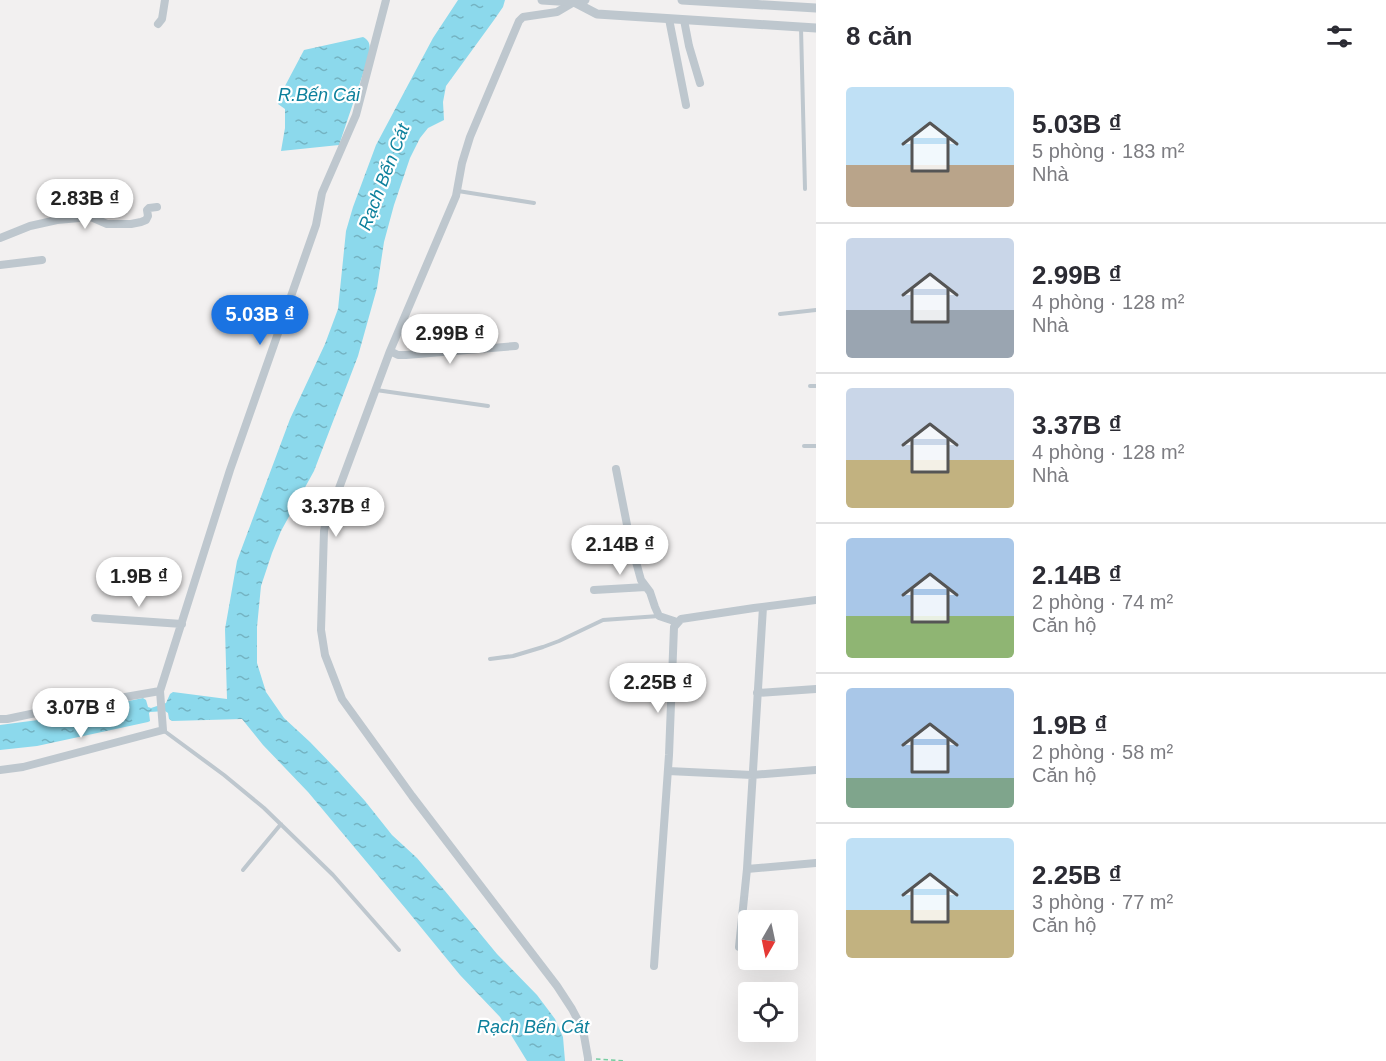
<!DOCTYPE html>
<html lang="vi">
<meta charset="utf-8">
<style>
:root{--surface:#fff;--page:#f2f2f3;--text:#2b2b33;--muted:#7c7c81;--line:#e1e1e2;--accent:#1a73e2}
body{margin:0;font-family:Helvetica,sans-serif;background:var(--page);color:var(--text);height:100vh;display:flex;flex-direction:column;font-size:22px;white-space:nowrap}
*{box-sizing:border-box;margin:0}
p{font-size:20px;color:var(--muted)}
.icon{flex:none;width:33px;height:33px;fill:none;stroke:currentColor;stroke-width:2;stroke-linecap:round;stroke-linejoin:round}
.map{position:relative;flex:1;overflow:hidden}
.details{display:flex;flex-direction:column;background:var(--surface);width:570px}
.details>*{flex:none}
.needle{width:39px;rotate:189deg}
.tools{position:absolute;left:738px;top:910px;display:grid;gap:12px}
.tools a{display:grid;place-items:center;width:60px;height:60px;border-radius:6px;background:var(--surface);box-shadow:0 6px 24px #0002;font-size:30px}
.price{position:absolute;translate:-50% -51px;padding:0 14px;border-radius:21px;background:#fff;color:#222;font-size:20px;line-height:39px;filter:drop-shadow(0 2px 3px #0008)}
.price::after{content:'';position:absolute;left:50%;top:36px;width:18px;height:14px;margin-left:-9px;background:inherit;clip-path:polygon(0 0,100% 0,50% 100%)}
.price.on{background:var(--accent);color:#fff}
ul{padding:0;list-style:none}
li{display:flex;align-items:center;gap:18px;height:150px;padding:0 30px}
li+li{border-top:2px solid var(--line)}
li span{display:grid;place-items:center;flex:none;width:168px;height:120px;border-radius:6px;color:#555}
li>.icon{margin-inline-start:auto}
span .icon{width:72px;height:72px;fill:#fffc;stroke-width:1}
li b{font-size:26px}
h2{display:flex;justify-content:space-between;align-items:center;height:72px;padding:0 30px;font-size:26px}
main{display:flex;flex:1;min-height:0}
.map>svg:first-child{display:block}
.water{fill:url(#water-ripples)}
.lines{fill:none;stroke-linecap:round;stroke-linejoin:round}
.path{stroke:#77cda1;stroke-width:1.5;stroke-dasharray:4.5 3;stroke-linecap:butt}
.service{stroke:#bec7ce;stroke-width:4}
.minor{stroke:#bec7ce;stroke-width:8}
.tertiary{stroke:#bec7ce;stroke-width:9}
.labels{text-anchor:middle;stroke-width:4.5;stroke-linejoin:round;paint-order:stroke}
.water-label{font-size:18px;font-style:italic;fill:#0d809c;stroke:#fff}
</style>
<main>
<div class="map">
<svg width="816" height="1061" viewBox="0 0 816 1061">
<defs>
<pattern id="water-ripples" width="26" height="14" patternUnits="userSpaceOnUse" patternTransform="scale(1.5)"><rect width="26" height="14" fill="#8cd9ec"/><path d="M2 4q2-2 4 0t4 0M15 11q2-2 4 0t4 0" fill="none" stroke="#74b3c2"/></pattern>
</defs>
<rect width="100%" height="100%" fill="#f2f0f0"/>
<path class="water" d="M 458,0 L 505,0 L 503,7 L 494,20 L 446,86 L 443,102 L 444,120 L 428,128 L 420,138 L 410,158 L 394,205 L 384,242 L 377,288 L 358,356 L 314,471 L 281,531 L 272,553 L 261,586 L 257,627 L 257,663 L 266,692 L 284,718 L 310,742 L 338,771 L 365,801 L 392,835 L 417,858 L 445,891 L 497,954 L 537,995 L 555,1019 L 563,1037 L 565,1061 L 527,1061 L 500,1017 L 460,975 L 406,909 L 308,792 L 263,745 L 242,719 L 172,721 L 169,719 L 168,713 L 165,711 L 150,712 L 149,713 L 150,721 L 148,722 L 37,746 L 0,750 L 0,725 L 38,720 L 143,698 L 146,700 L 148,707 L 151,708 L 166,703 L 170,694 L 173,692 L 227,699 L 225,629 L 237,561 L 290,419 L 325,344 L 338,309 L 346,231 L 353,207 L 376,145 L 433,38 Z
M 363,37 C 371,41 370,47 369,56 L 339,145 L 281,151 L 285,128 L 285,109 L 278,104 L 285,86 L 304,50 Z"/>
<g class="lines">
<path class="path" d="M 596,1059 L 625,1061"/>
<path class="service" d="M 801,28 L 805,189
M 458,191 L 534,203
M 780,314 L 816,310
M 810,386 L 816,386
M 376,390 L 488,406
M 804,446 L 816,446
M 490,659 L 513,656 L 543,647 L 559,641 L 603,620 L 659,616
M 163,730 L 224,775 L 264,808 L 333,875 L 399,950
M 243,870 L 281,824"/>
<path class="minor" d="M 573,1 L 574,2 L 557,12 L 523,17 L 519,21 L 470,137 L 462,163 L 456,196 L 390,351 L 325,526 L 324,531 L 321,630 L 325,655 L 342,699 L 412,796 L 557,986 L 572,1009 L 583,1030 L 588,1058 L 588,1061
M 669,19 L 686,105
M 684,20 L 689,46 L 700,83
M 158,24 L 162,19 L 165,0
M 0,238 L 30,226 L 57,220 L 91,217 L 107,224 L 131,224 L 141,222 L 146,220 L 148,216 L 147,210 L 149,208 L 157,207
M 0,265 L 42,260
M 390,351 L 398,355 L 406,355 L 515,346
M 616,469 L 630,540 L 641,580 L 650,592 L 655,607 L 659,616 L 677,622
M 594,590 L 646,587
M 95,618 L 182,624
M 757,693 L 816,689
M 0,719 L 7,719 L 50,710 L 160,691
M 0,770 L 23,767 L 163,730 L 160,691 L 230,470 L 316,225 L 322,193 L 356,115 L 386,0
M 668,771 L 752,775 L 816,770
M 747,869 L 816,863
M 739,947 L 747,869 L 763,607
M 654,966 L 669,755 L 674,627 L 681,619 L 754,608 L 816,600"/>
<path class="tertiary" d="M 542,0 L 574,2 L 585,0
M 682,0 L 816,8
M 574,2 L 597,14 L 816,28"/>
</g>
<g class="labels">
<g class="water-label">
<text x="319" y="101">R.Bến Cái</text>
<text transform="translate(384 177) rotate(-69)" y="6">Rạch Bến Cát</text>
<text x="533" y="1033">Rạch Bến Cát</text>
</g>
</g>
</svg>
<div class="tools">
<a><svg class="needle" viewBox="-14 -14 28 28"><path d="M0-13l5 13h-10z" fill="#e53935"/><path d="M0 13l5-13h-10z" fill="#7c7c81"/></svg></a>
<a><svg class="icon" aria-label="locate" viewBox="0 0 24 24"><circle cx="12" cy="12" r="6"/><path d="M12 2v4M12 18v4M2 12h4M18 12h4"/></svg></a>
</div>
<b class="price" style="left:85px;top:230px">2.83B ₫</b>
<b class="price on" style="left:260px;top:346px">5.03B ₫</b>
<b class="price" style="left:450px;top:365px">2.99B ₫</b>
<b class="price" style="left:336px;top:538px">3.37B ₫</b>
<b class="price" style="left:620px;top:576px">2.14B ₫</b>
<b class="price" style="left:139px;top:608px">1.9B ₫</b>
<b class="price" style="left:658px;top:714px">2.25B ₫</b>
<b class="price" style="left:81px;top:739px">3.07B ₫</b>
</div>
<section class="details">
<h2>8 căn<svg class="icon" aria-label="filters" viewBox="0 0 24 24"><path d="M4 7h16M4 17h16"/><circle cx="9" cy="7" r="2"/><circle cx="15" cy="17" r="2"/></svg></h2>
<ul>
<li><span style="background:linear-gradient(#bfe0f5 65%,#b9a48a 0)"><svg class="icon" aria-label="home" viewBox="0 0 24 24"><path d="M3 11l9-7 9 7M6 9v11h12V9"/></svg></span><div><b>5.03B ₫</b><p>5 phòng · 183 m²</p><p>Nhà</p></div></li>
<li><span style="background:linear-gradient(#c9d6e8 60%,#9aa5b1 0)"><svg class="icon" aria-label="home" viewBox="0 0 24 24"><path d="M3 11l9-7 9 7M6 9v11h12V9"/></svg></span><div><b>2.99B ₫</b><p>4 phòng · 128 m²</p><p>Nhà</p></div></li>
<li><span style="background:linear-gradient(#c9d6e8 60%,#c2b280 0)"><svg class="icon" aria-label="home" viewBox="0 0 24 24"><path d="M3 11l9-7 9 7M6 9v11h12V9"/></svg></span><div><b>3.37B ₫</b><p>4 phòng · 128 m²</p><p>Nhà</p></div></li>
<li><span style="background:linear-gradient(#a9c7e8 65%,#8fb573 0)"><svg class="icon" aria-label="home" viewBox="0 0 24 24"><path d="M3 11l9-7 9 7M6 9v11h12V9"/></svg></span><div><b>2.14B ₫</b><p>2 phòng · 74 m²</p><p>Căn hộ</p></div></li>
<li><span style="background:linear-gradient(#a9c7e8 75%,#7fa58c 0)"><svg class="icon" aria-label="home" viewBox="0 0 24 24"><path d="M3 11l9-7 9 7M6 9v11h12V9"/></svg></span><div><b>1.9B ₫</b><p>2 phòng · 58 m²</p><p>Căn hộ</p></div></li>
<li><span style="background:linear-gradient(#bfe0f5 60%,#c2b280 0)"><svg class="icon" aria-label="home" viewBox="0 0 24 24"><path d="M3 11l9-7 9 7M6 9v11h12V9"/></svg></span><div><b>2.25B ₫</b><p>3 phòng · 77 m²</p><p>Căn hộ</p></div></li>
</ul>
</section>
</main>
